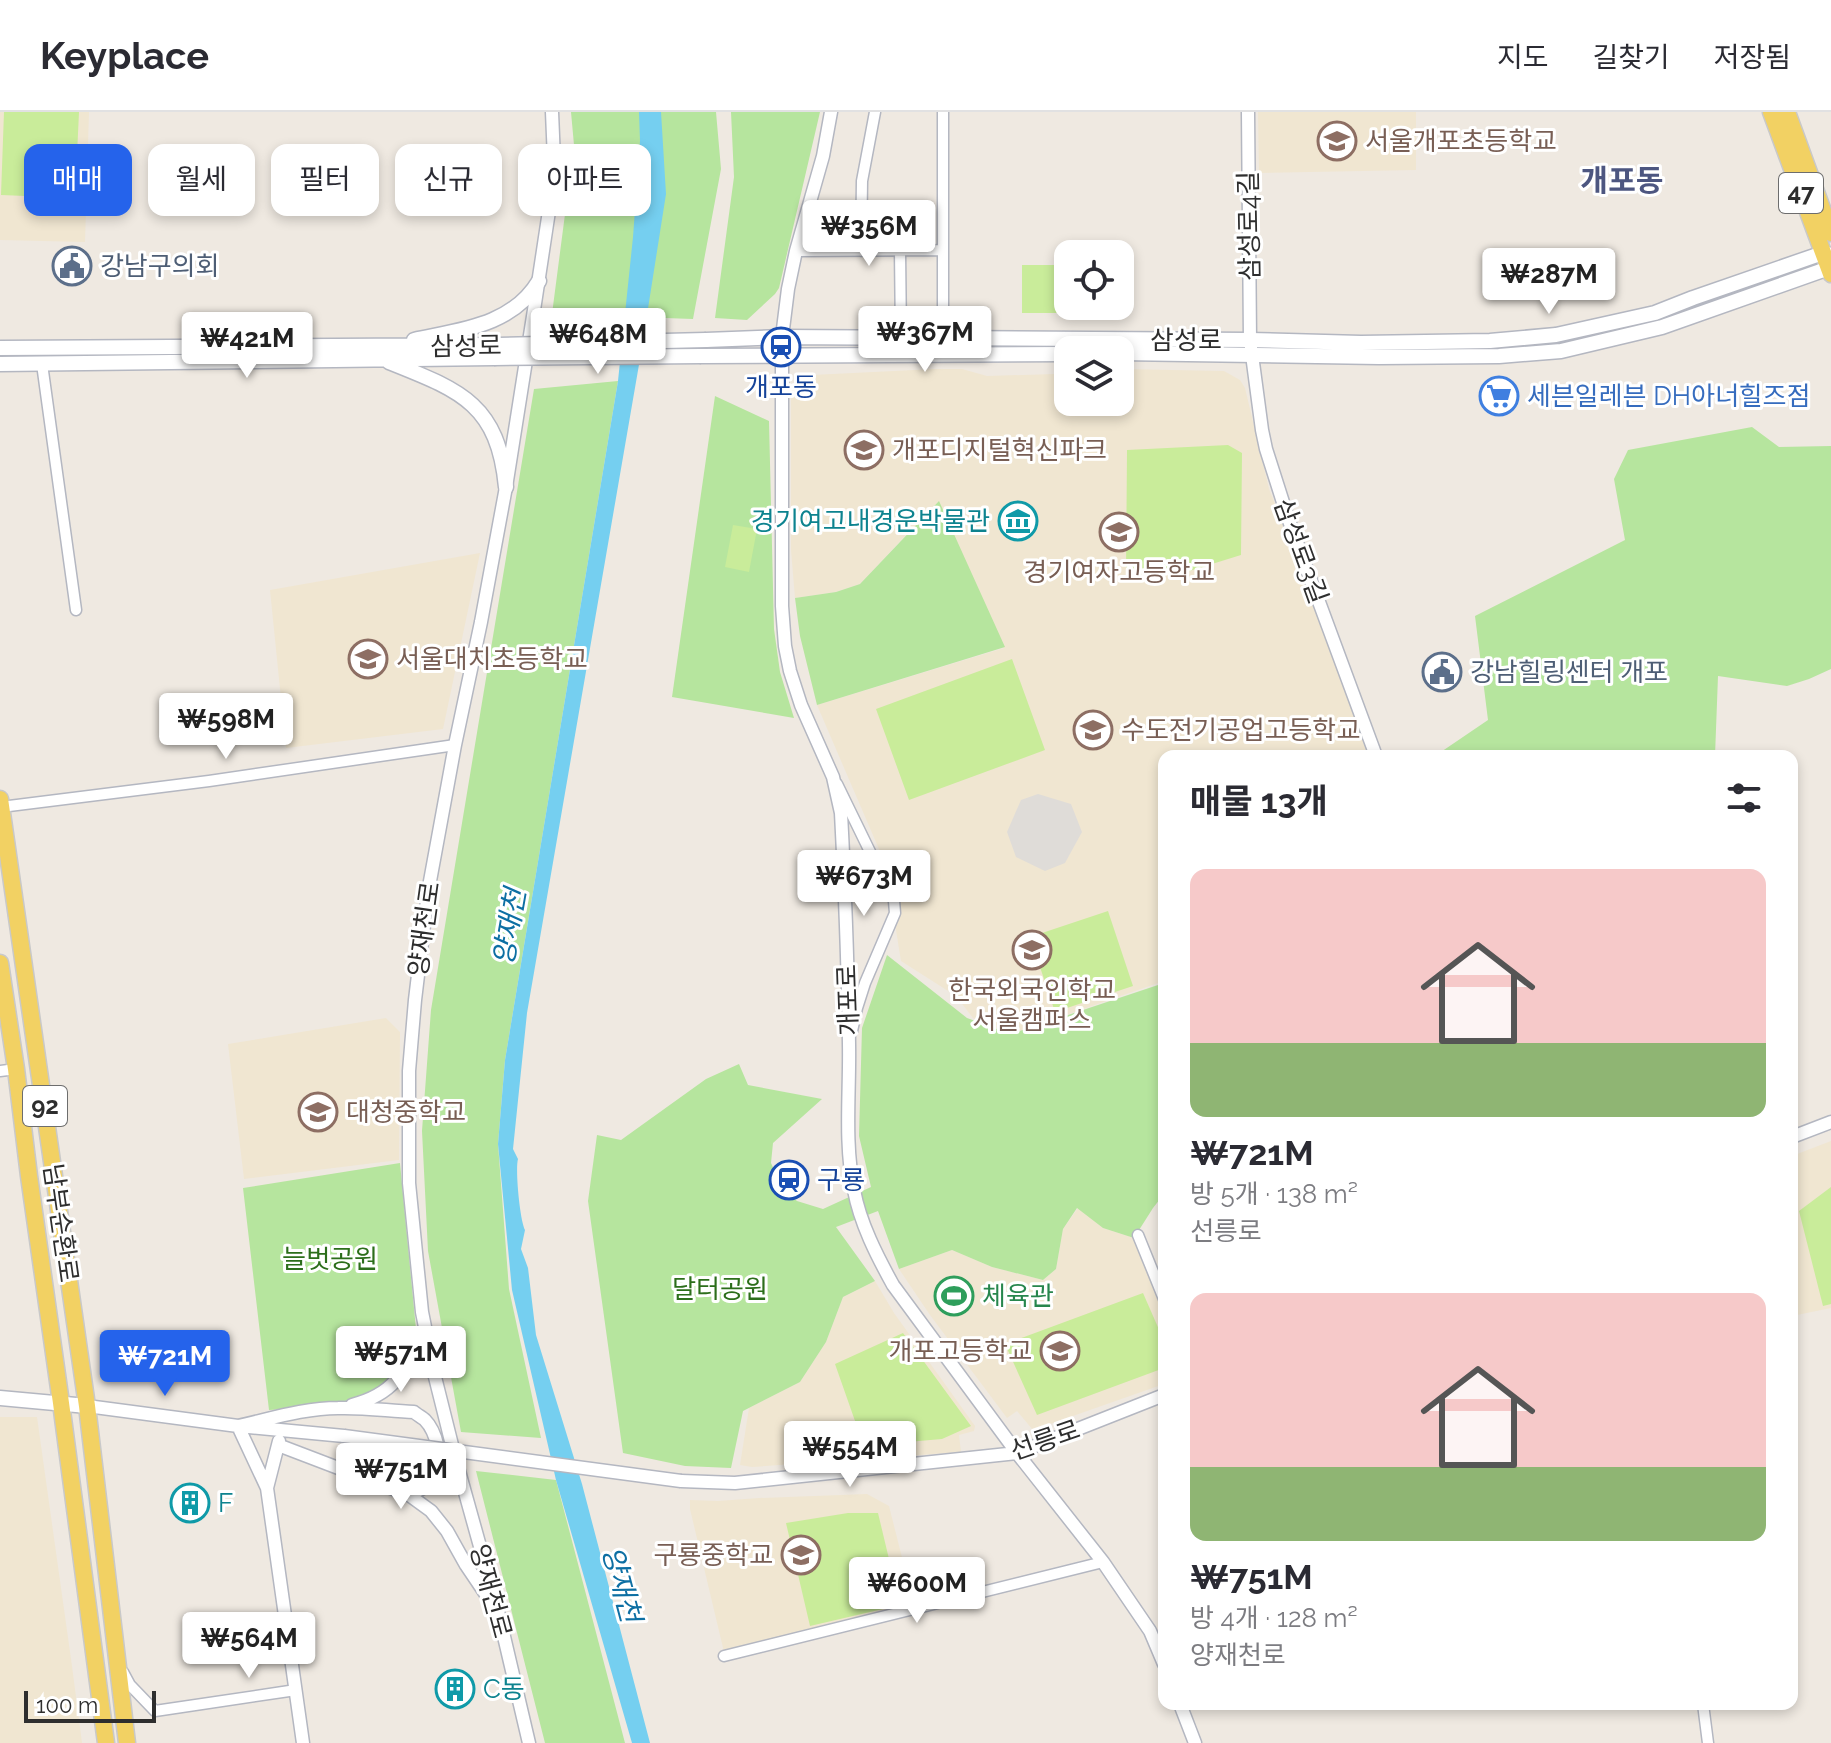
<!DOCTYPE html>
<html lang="ko">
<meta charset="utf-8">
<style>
:root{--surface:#fff;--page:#f7f7f7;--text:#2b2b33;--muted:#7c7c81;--line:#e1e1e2;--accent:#2563eb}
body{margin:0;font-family:Raleway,"Noto Sans KR",sans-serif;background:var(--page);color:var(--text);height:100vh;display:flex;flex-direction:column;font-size:30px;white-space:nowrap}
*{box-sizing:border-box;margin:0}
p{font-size:26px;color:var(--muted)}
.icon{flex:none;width:44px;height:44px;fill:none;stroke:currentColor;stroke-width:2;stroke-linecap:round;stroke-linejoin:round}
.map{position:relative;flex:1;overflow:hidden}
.panel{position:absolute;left:1158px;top:638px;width:640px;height:960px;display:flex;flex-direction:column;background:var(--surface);border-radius:16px;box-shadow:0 4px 12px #0003}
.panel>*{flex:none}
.top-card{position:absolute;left:24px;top:32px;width:760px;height:72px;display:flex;gap:16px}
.controls{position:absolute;left:1054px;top:128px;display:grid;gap:16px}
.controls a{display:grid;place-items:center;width:80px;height:80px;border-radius:16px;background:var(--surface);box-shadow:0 4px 12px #0003;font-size:40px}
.scale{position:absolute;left:24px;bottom:20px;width:132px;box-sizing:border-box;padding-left:8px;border:4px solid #2e2e2e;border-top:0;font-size:22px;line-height:28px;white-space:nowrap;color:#2e2e2e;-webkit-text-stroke:6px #fff;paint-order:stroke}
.price{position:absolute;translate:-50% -68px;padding:0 18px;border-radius:8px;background:#fff;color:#222;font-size:26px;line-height:52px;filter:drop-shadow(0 2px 4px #0008)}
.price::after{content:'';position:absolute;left:50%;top:48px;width:24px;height:18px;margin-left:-12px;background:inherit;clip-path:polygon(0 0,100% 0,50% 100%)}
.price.active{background:var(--accent);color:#fff}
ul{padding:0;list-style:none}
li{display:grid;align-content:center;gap:16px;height:424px;padding:0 32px}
li span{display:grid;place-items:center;height:248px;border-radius:16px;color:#555}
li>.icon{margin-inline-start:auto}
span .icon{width:144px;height:144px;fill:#fffc;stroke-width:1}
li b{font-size:34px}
h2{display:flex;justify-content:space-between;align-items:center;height:96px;padding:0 32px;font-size:34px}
.tag{padding:0 28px;border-radius:16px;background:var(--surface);box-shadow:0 4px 12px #0003;font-size:28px;line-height:72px}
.tag.active{background:var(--accent);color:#fff}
header{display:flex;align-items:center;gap:48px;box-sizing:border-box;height:112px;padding:0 40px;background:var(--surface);border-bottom:2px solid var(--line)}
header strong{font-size:38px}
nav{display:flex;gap:44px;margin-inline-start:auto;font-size:28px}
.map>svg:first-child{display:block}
.education{fill:#f0e6d1}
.green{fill:#b6e59e}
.pitch{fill:#c9ec9a}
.plaza{fill:#dfdcd8}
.water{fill:#75cff0}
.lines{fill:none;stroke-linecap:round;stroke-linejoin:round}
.minor-casing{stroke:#b4b7c1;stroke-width:13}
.tertiary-casing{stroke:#b4b7c1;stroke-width:15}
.secondary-casing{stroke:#b4b7c1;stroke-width:17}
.primary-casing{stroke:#c9c9c9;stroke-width:19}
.minor{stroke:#fff;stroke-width:10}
.tertiary{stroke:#fff;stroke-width:12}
.secondary{stroke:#fff;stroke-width:14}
.primary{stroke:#f2d163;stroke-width:16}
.tertiary-bridge-casing{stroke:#b4b7c1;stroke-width:15;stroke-linecap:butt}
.secondary-bridge-casing{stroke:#b4b7c1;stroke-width:17;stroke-linecap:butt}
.tertiary-bridge{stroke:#fff;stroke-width:12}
.secondary-bridge{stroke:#fff;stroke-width:14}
.labels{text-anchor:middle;stroke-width:6;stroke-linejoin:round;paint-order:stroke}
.shield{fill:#fff;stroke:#6d6d6d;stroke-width:2}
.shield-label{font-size:24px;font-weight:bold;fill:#2e2e2e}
.education-label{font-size:26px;fill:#785e54;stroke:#fff;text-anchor:start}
.street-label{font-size:26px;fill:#2e2e2e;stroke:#fff}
.service-label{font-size:26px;fill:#4e5e75;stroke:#fff;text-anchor:start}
.transit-label{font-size:26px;fill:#164399;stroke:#fff}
.shop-label{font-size:26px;fill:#366cbe;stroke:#fff;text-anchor:start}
.culture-label{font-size:26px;fill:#0d838f;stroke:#fff;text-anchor:start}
.park-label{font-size:26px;fill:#2c6e1b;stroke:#fff}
.leisure-label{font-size:26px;fill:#27864d;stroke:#fff;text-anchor:start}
.water-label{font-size:28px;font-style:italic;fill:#0d6fa3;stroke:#fff}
.quarter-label{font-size:30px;font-weight:bold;fill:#4d5680;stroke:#fff}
</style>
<header>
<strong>Keyplace</strong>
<nav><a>지도</a><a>길찾기</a><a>저장됨</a></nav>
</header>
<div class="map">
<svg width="1831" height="1631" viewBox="0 0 1831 1631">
<rect width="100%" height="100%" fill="#efe9e1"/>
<path class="education" d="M 0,0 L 89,0 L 85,130 L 0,128 Z
M 1258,0 L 1416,0 L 1416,58 L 1259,61 Z
M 935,257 L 962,257 L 987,264 L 1054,262 L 1068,258 L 1068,290 L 1120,290 L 1120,257 L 1224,259 L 1240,268 L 1245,276 L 1269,377 L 1309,477 L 1368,644 L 1164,644 L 1164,869 L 1011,922 L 973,906 L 956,884 L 901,849 L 895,812 L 898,786 L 897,779 L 817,593 L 1004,536 L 907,422 L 860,472 L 836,480 L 795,486 L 791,438 L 791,287 L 812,263 Z
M 480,441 L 443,617 L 286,636 L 270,478 Z
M 386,906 L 400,920 L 399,1048 L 244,1067 L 228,932 Z
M 1831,1029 L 1831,1196 L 1792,1204 L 1792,1044 Z
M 1078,1096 L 1103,1116 L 1134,1126 L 1164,1205 L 1164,1272 L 1033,1318 L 1017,1299 L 1007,1306 L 930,1203 L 899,1157 L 952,1138 L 992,1155 L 1043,1168 L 1056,1157 L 1063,1117 Z
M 875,1169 L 894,1201 L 975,1314 L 974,1319 L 959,1323 L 961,1340 L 752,1355 L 740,1353 L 749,1296 L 800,1270 L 826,1230 L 843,1185 Z
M 0,1305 L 37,1305 L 72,1554 L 82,1631 L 0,1631 Z
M 867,1382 L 889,1394 L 913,1489 L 910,1495 L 724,1540 L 690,1397 L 690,1388 L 718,1389 L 759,1386 Z"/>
<path class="green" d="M 571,0 L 716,0 L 721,57 L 693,207 L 552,202 L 574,33 Z
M 731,0 L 820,0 L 779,176 L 775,182 L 747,208 L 715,206 L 734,65 Z
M 618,269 L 505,948 L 498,1032 L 509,1177 L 541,1326 L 461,1320 L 428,1139 L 422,1019 L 431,898 L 534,277 Z
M 715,284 L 769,309 L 774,517 L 780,560 L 794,606 L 672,585 Z
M 1752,315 L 1779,335 L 1831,334 L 1831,557 L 1809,567 L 1787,574 L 1718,564 L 1715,644 L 1435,644 L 1488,608 L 1475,504 L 1625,428 L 1614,367 L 1628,338 Z
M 939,389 L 1005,535 L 817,593 L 800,524 L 795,486 L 836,480 L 860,472 Z
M 887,843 L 967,906 L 1011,922 L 1164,871 L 1164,1082 L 1153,1096 L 1134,1126 L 1103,1116 L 1077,1096 L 1063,1117 L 1056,1157 L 1043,1168 L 992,1155 L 952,1138 L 899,1157 L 878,1099 L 836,1115 L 875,1169 L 843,1185 L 826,1230 L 800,1270 L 743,1299 L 731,1356 L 685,1354 L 623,1341 L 588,1089 L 597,1023 L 621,1028 L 706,967 L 739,952 L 748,973 L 822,987 L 773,1031 L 771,1051 L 782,1075 L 797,1089 L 823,1097 L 871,1075 L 859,1024 L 862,916 Z
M 400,1051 L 416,1217 L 409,1243 L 395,1270 L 361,1292 L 269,1298 L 243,1076 Z
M 476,1359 L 556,1368 L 625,1631 L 545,1631 Z"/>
<path class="pitch" d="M 4,0 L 79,0 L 75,86 L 1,83 Z
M 1022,153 L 1068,153 L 1068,194 L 1074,194 L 1074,201 L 1022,201 Z
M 1228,333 L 1242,341 L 1241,443 L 1183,461 L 1126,463 L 1127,338 Z
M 733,413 L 757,417 L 749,460 L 725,455 Z
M 1012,547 L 1045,638 L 909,688 L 876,597 Z
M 1108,799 L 1133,874 L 1055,900 L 1030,825 Z
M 1831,1075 L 1831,1192 L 1823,1194 L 1799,1099 Z
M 1143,1181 L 1164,1229 L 1164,1256 L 1037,1303 L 1005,1232 Z
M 903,1221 L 971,1314 L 942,1327 L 896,1331 L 861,1326 L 835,1252 Z
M 848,1401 L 878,1401 L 900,1493 L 810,1514 L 786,1411 Z"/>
<path class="plaza" d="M 1038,682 L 1071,692 L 1082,720 L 1065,751 L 1045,759 L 1016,745 L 1007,720 L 1021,688 Z"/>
<path class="water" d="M 639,0 L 661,0 L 666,82 L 641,241 L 527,901 L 513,1037 L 518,1047 C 515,1058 520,1108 525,1118 L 521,1137 L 528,1156 L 536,1223 L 582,1372 L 650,1631 L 632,1631 L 556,1368 L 512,1178 L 498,1032 L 505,948 L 618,269 L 633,125 L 640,29 Z"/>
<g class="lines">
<defs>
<path id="minor" d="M 943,0 L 943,226
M 796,139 L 943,138
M 861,139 L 862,69 L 875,0
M 900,139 L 901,226
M 42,252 L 76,498
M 837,672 L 894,789 L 895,801 L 865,871 L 857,896 L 852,919
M 1,695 L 209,669 L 455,633
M 845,774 L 855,769 L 877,769 L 886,777
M 0,959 L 16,957
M 1138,1123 L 1164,1187
M 724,1544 L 1103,1450
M 123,1560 L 130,1573 L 155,1599 L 296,1578
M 1703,1592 L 1708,1631"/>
<path id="tertiary" d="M 831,0 L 823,44 L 796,139 L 788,177 L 782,225 L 782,494 L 785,534 L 790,559 L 801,593 L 833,665 L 841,701 C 845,778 848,855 849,932 C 850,980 844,1030 854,1078 C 860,1111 877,1144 893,1173 L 1017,1341 L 1103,1450 L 1150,1519 L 1164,1552
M 1248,0 L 1250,228 L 1262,318 L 1266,337 L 1288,406 L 1376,644
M 1792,1025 L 1831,1010
M 352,1293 C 399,1281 406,1255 425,1215
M 87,1294 L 238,1314 L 344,1324
M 238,1314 L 267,1376 L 303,1631
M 238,1314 C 270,1307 305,1296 338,1296 C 363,1295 389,1299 414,1300 C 416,1302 423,1306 425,1308 C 436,1319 444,1349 436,1364 C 431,1374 419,1378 409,1383
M 278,1333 L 409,1383 L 431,1399 L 447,1419 L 466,1453 L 491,1490
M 681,1369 L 735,1371 L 1017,1341 L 1164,1283
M 267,1376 L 279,1329
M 1180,1592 L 1195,1631
M 529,1631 L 498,1499 L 454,1341 L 435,1265 L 422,1200 L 409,1071 L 409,959 L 415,888 L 428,780 L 455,633 L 481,510 L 506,375 L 534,198 L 549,99 L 554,48 L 552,0"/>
<path id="secondary" d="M 414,228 C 460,218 512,214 539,169
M 706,228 L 782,225 L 1250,228 L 1361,231 L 1490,229 L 1556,223 L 1655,201 L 1693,186 L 1823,141 L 1831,143
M 0,236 L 498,233
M 1120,241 L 1379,245 L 1499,244 L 1561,239 L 1662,215 L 1829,156 L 1831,153
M 701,244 L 1068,242
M 389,250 C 459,278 498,291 506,375
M 0,252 L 494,246
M 0,1286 L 87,1294"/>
<path id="primary" d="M 1771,0 L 1831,162
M 1787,0 L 1831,121
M 0,687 L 87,1294 L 127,1631
M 0,851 L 16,957 L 29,1064 L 61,1291 L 106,1631"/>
</defs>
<use href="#minor" class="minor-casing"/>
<use href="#tertiary" class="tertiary-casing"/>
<use href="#secondary" class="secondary-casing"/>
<use href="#primary" class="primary-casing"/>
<use href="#minor" class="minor"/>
<use href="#tertiary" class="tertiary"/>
<use href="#secondary" class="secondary"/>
<use href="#primary" class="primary"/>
<defs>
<path id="tertiary-bridge" d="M 344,1324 L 681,1369"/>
<path id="secondary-bridge" d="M 498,233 L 706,228
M 494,246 L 701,244"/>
</defs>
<use href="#tertiary-bridge" class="tertiary-bridge-casing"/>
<use href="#secondary-bridge" class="secondary-bridge-casing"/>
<use href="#tertiary-bridge" class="tertiary-bridge"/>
<use href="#secondary-bridge" class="secondary-bridge"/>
</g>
<defs>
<symbol id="school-ring" viewBox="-11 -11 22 22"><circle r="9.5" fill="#fff" stroke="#8d6e63" stroke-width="1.5"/><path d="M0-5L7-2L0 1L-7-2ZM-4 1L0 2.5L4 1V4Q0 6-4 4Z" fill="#8d6e63"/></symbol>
<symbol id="civic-ring" viewBox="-11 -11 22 22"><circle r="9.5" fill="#fff" stroke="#5c6f8a" stroke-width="1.5"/><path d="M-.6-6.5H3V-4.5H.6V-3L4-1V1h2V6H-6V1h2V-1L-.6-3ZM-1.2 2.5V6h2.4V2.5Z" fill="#5c6f8a"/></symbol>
<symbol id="station-ring" viewBox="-11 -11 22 22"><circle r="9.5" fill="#fff" stroke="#1a4fb4" stroke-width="1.5"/><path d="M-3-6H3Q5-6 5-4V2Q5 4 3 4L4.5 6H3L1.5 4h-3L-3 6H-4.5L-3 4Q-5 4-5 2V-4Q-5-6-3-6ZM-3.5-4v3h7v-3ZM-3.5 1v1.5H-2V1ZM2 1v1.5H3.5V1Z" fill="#1a4fb4"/></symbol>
<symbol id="supermarket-ring" viewBox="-11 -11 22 22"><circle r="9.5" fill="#fff" stroke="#3f7fe0" stroke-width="1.5"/><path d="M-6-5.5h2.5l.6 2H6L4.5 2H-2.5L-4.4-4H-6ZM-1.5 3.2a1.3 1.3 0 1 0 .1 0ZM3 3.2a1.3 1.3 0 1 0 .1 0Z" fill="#3f7fe0"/></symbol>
<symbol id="museum-ring" viewBox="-11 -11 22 22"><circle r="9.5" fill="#fff" stroke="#0f9aa8" stroke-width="1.5"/><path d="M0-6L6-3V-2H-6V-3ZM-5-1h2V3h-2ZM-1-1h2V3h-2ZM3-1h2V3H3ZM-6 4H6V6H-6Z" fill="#0f9aa8"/></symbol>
<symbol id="stadium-ring" viewBox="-11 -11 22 22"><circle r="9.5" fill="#fff" stroke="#2e9e5b" stroke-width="1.5"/><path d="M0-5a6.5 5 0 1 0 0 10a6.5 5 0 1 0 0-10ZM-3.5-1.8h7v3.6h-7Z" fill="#2e9e5b"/></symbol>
<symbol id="building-ring" viewBox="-11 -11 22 22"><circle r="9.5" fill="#fff" stroke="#0f9aa8" stroke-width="1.5"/><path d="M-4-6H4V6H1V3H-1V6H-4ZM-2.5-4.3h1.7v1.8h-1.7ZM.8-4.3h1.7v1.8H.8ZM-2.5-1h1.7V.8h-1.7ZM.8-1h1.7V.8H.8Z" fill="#0f9aa8"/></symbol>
</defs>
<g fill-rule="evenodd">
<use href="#school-ring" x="1315" y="7" width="44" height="44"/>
<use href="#civic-ring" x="50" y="132" width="44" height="44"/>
<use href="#station-ring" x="759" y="213" width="44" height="44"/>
<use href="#supermarket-ring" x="1477" y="262" width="44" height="44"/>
<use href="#school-ring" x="842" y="316" width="44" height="44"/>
<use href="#museum-ring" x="996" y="387" width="44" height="44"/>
<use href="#school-ring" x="1097" y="398" width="44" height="44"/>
<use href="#school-ring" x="346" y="525" width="44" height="44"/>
<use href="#civic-ring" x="1420" y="538" width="44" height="44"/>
<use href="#school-ring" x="1071" y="596" width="44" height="44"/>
<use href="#school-ring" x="1010" y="816" width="44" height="44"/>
<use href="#school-ring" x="296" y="978" width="44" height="44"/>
<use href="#station-ring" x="767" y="1046" width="44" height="44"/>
<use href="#stadium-ring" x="932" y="1162" width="44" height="44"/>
<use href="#school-ring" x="1038" y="1217" width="44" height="44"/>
<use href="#building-ring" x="168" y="1369" width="44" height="44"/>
<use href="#school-ring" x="779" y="1421" width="44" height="44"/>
<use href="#building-ring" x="433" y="1555" width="44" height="44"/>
</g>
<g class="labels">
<g class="shield">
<rect x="1779" y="61" width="44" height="40" rx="6"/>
<rect x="23" y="974" width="44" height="40" rx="6"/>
</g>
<g class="shield-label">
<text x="1801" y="89">47</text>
<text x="45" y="1002">92</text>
</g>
<g class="education-label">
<text x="1365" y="38">서울개포초등학교</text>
<text x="892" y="347">개포디지털혁신파크</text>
<text x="1119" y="469" text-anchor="middle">경기여자고등학교</text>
<text x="396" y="556">서울대치초등학교</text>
<text x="1121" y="627">수도전기공업고등학교</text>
<text x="1032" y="887" text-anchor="middle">한국외국인학교<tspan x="1032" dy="30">서울캠퍼스</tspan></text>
<text x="346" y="1009">대청중학교</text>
<text x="1032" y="1248" text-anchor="end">개포고등학교</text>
<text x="773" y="1452" text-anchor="end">구룡중학교</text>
</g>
<g class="street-label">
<text transform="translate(1249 114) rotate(-91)" y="9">삼성로4길</text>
<text x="1186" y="237">삼성로</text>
<text transform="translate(466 234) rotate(-1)" y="9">삼성로</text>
<text transform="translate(1301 439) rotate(70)" y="9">삼성로3길</text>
<text transform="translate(424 817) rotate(-82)" y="9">양재천로</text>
<text transform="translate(848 888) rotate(-92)" y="9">개포로</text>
<text transform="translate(61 1111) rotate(82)" y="9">남부순환로</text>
<text transform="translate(1045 1328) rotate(-19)" y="9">선릉로</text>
<text transform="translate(491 1479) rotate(75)" y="9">양재천로</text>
</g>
<g class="service-label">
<text x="100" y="163">강남구의회</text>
<text x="1470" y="569">강남힐링센터 개포</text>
</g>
<g class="transit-label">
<text x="781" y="284">개포동</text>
<text x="817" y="1077" text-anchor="start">구룡</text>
</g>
<g class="shop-label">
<text x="1527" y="293">세븐일레븐 DH아너힐즈점</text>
</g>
<g class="culture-label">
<text x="990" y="418" text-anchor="end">경기여고내경운박물관</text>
<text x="218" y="1400">F</text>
<text x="483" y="1586">C동</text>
</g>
<g class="park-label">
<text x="330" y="1156">늘벗공원</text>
<text x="720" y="1186">달터공원</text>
</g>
<g class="leisure-label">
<text x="982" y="1193">체육관</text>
</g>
<g class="water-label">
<text transform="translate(509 815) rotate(-80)" y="10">양재천</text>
<text transform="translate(622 1472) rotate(75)" y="10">양재천</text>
</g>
<g class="quarter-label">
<text x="1622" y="79">개포동</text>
</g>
</g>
</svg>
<div class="controls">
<a><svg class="icon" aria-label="locate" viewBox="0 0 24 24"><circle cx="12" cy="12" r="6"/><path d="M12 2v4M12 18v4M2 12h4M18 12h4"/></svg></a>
<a><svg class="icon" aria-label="layers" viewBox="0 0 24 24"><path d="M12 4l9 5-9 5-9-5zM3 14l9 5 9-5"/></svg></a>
</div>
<div class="scale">100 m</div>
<b class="price" style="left:869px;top:156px">₩356M</b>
<b class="price" style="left:1549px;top:204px">₩287M</b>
<b class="price" style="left:925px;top:262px">₩367M</b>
<b class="price" style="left:598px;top:264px">₩648M</b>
<b class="price" style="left:247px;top:268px">₩421M</b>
<b class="price" style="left:226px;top:649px">₩598M</b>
<b class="price" style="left:864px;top:806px">₩673M</b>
<b class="price" style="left:401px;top:1282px">₩571M</b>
<b class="price active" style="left:165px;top:1286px">₩721M</b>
<b class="price" style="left:850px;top:1377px">₩554M</b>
<b class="price" style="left:401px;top:1399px">₩751M</b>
<b class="price" style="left:917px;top:1513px">₩600M</b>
<b class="price" style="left:249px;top:1568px">₩564M</b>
<div class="top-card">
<a class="tag active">매매</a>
<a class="tag">월세</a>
<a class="tag">필터</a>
<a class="tag">신규</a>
<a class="tag">아파트</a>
</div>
<section class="panel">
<h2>매물 13개<svg class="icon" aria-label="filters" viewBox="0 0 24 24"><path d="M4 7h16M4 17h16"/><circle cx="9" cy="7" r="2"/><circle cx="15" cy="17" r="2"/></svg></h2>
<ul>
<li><span style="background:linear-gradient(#f6c9c9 70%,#8fb573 0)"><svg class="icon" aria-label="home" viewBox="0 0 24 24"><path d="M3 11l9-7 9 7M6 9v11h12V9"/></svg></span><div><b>₩721M</b><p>방 5개 · 138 m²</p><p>선릉로</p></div></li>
<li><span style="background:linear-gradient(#f6c9c9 70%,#8fb573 0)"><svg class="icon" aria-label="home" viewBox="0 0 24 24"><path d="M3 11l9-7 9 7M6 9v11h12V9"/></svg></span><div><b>₩751M</b><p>방 4개 · 128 m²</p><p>양재천로</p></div></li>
</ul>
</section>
</div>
